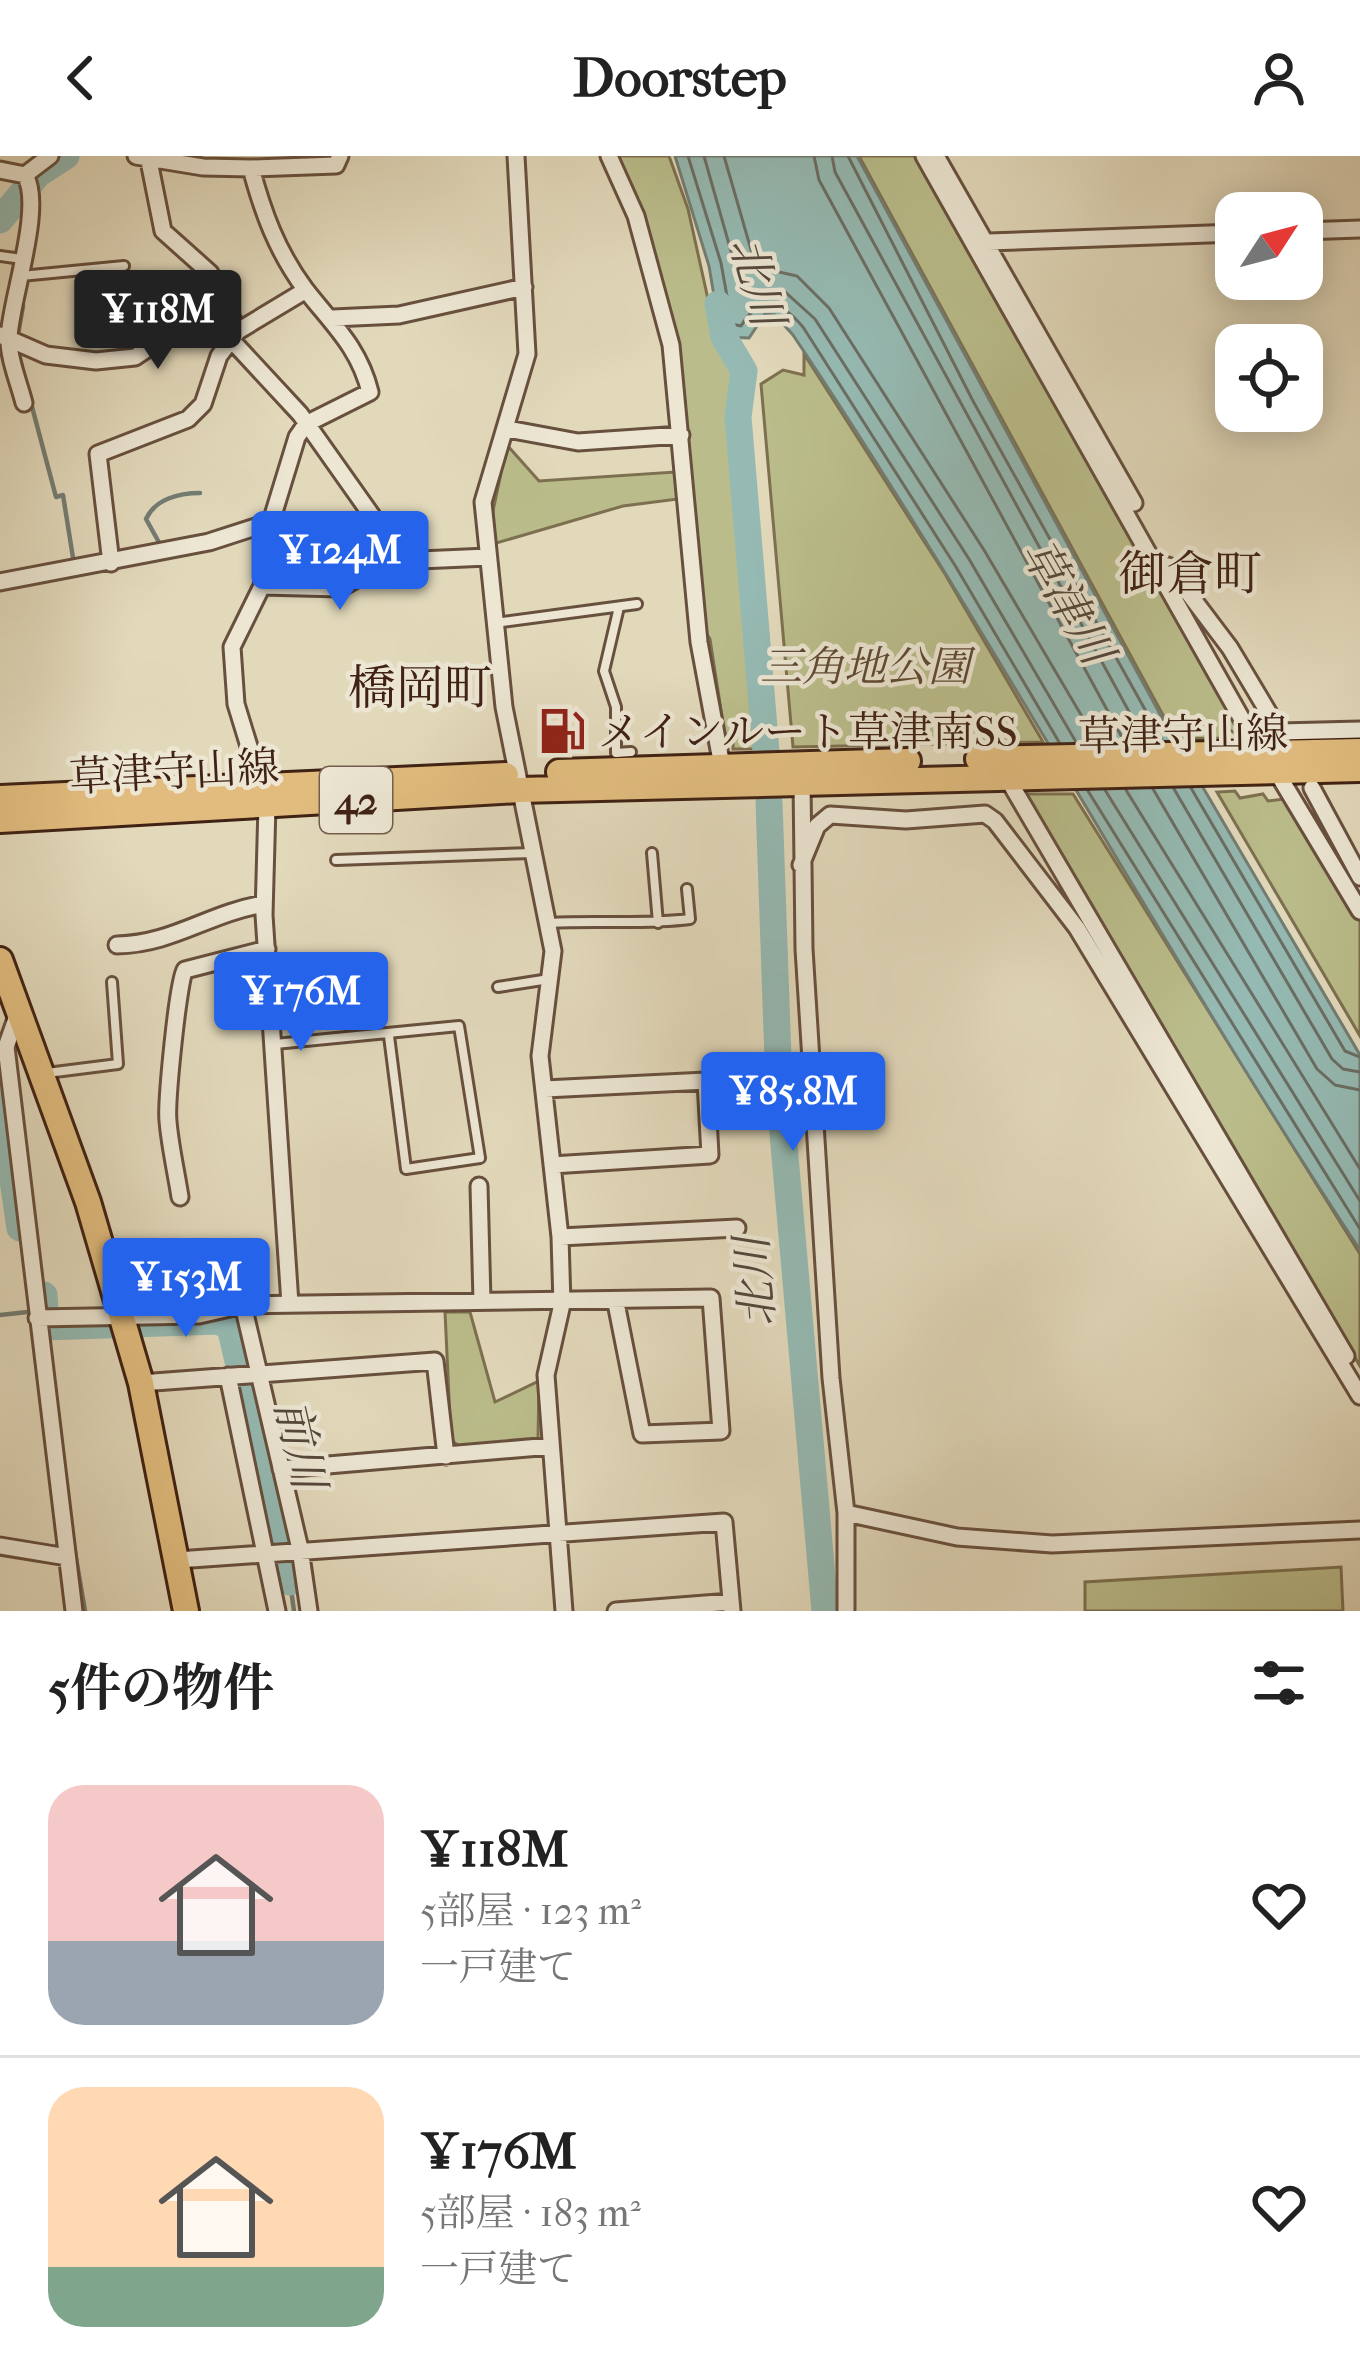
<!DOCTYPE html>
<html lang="ja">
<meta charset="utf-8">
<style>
:root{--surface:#fff;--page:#f6f6f6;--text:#222;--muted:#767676;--line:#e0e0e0;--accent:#2563eb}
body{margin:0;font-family:"IM FELL French Canon","Noto Serif JP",serif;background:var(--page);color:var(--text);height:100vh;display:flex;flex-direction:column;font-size:45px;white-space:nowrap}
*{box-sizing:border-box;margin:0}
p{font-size:39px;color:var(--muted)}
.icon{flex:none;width:66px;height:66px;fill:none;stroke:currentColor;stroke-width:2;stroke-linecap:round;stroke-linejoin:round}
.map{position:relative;height:1455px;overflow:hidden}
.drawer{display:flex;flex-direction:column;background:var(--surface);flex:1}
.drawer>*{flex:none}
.needle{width:78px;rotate:54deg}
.buttons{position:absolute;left:1215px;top:36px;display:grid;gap:24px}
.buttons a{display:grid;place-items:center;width:108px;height:108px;border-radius:24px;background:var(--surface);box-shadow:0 6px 30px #0003;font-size:60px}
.price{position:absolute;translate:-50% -102px;padding:0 27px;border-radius:12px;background:var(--accent);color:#fff;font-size:39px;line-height:78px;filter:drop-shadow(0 3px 6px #0008)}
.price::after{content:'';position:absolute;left:50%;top:72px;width:36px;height:27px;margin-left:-18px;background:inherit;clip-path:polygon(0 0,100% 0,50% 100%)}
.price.selected{background:#222;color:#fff}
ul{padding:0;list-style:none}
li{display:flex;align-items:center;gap:36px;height:300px;padding:0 48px}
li+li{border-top:3px solid var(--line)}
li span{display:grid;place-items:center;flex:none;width:336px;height:240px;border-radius:36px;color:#555}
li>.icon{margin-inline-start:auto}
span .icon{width:144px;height:144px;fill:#fffc;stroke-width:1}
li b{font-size:51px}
h2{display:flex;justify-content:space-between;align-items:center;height:144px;padding:0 48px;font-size:51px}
header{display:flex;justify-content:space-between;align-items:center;height:156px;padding:0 48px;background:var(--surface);font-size:54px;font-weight:700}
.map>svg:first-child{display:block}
.green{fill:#babd8b;stroke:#7d7050;stroke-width:3}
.water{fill:#95bab3;stroke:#737d73;stroke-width:3}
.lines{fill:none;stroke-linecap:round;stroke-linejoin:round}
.shore{stroke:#6a6e64;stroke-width:3}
.stream{stroke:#737d73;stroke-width:4.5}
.river{stroke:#95bab3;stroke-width:27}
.lane-casing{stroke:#68503e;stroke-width:14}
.street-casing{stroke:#68503e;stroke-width:21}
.primary-casing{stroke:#402214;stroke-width:30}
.lane{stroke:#ece6d3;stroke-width:8}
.street{stroke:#ece6d3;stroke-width:15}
.primary{stroke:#e1bc7e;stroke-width:24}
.labels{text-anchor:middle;stroke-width:9;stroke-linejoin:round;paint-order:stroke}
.shield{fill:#ece6d3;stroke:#745d4d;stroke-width:3}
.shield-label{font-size:39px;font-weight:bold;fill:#402214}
.park-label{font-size:42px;font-style:italic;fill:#5e4932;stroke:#ece6d3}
.poi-label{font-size:42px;fill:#402214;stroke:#ece6d3;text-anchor:start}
.street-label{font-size:42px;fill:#402214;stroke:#ece6d3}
.water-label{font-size:45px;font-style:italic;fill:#55483c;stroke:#ece6d3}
.quarter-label{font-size:48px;fill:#402214;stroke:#ece6d3}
</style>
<header><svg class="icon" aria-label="back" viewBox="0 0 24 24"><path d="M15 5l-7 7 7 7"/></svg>Doorstep<svg class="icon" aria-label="person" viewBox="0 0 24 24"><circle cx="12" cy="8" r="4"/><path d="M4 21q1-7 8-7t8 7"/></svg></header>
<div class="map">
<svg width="1360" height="1455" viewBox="0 0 1360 1455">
<rect width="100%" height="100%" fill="#e2d9bb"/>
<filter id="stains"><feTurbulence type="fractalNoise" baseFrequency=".00167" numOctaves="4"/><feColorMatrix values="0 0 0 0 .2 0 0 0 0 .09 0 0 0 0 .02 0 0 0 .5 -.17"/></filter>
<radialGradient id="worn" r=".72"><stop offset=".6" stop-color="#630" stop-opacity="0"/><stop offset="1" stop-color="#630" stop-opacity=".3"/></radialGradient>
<path class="green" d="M 618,0 L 669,0 L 688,53 L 718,188 L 737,206 L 739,220 L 731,248 L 755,593 L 733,593 L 733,582 L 725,580 L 710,483 L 703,472 C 689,303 684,160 618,0 Z
M 859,0 L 917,0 L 1243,574 L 1236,578 L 1227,572 L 1220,582 L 1176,583 Z
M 804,198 L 945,418 L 1043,586 L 793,591 L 761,228 L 783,214 L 804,219 Z
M 507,289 L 539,325 L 675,316 L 678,343 L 623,350 L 493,388 L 493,355 Z
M 1235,635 L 1240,642 L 1263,638 L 1268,645 L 1284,643 L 1360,764 L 1360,880 L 1217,636 Z
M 1019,638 L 1073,638 L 1360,1098 L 1360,1210 Z
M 445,1156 L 470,1156 L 495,1246 L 539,1225 L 538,1284 L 459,1290 L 451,1284 Z
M 1341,1411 L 1343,1455 L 1085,1455 L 1085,1426 Z"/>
<path class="water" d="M 675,0 L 857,0 L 1161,560 L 1360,899 L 1360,1094 C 1162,795 993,477 793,179 L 775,159 L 765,158 L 749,182 L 721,181 L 709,110 Z"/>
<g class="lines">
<path class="shore" d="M 688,0 L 721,107 L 732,168 L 741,170 C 761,137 781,145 803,171 L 956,411 L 1059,586
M 704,0 L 742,134 L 783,134 L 815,163 L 969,403 L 1076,586
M 724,0 L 756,111 L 797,120 L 829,152 L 984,394 L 1097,586
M 814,0 L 819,24 L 1124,585
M 832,0 L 835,16 L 1145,585
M 848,0 L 973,245 L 1162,584
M 1191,632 L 1345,895 L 1360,901
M 1153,633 L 1317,913 L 1335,929 L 1360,934
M 1174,633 L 1332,903 L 1343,913 L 1360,916
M 1105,634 L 1360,1045
M 1126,634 L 1360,1013
M 1088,635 L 1360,1073"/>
<path class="stream" d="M 17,184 L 23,150
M 31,247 L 56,341 L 63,339 L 74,408
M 161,390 L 146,363 C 155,343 179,337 200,337
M 0,1159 L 46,1154
M 72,1379 L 85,1455
M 290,1426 L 294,1455"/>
<path class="river" d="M 0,64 L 38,18 L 66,0
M 718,148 L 724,181 L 744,215 L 738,261 L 769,631
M 769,646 L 779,932 L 825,1455
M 0,935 L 20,1072
M 44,1139 L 46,1171 L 218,1165 L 230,1171 L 290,1426"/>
<defs>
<path id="lane" d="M 0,100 L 22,103
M 21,120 L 124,110
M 619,451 L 604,515 L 616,551 L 616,597 L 631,596
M 495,467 L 637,448
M 652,697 L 658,767
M 336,704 L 532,697
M 550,767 C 598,764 642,769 690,763 L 687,733
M 273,829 L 348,820
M 498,831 L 549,823
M 275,888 L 459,870 L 480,1002 L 406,1013 L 389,880
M 47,917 L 118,908 L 112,826"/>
<path id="street" d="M 136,0 L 203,11 L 251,12 C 263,57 277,95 305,133 C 332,168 359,191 370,236 L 306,268 L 297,281 L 271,366 L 262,430 L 232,491 L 236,548 L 267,649 L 264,759 L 290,1148
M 148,0 L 163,75 L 210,117 L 238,175
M 516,0 L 527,198 L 483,346 L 504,551 L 553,795 L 540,900 L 560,1081 L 562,1148 L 546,1219 L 564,1455
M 609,0 L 636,60 L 671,189 L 699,486 L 722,610
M 924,0 L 1261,597
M 936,0 L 1134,347
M 251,12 L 336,9 L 340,0
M 0,14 L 25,19
M 1302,75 L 1360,73
M 988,86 L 1236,77
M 333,162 L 399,159 L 524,131
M 0,179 L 46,199 L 96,205 L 135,201 L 184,168 L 237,190 L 300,258 L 399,398 L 420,404 L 488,401
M 24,247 C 19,227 8,201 9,181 C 11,142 44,51 25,19 L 50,0
M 508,273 L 578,286 L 681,279
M 111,407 L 98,298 L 188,263 L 203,248 L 219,200 L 238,175 L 306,134
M 1168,410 L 1230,492 L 1283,581
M 0,426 L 209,386 L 271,366
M 262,430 L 341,432 L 399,398
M 1280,576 L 1360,574
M 1276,615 L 1360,755
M 1006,620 L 1346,1200
M 802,625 L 804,793 L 831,1222 L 846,1357 L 846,1455
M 1312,632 L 1360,721
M 801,709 L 817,670 L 830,659 L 906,664 L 985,658 L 995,665 L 1077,772 L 1360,1240
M 117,789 C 173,788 209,757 264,748
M 17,860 L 6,891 L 74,1455
M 545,933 L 706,925 L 710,999 L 552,1009
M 479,1030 L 482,1145
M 180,1041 C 176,1015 170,990 168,965 C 166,947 178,824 185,814 L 267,793
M 560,1081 L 737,1072
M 243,1149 L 300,1393 L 309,1455
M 37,1162 L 199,1159 L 243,1149 L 711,1142 L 721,1275 L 642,1278 L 616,1147
M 228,1220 L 277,1455
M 141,1227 L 435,1205 L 446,1300
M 281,1313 L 551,1290
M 846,1357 L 957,1381 L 1052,1388 L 1360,1374
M 0,1390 L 67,1401
M 177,1404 L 724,1366 L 732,1455
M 616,1455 L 731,1446"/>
<path id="primary" d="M 978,603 L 1360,595
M 559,616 L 908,605
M 0,642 L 506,619
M 0,664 L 519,634 L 1360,613
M 0,804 L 88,1046 L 141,1227 L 186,1455"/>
</defs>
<use href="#lane" class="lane-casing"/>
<use href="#street" class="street-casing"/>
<use href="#primary" class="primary-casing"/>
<use href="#lane" class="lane"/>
<use href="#street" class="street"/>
<use href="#primary" class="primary"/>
</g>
<defs>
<symbol id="fuel-bare" viewBox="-9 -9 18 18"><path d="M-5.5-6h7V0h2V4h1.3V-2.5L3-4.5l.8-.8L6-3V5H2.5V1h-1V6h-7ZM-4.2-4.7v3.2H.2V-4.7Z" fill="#8f2418" stroke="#ece6d3" stroke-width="2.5" paint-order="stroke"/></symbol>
</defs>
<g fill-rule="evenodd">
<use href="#fuel-bare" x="529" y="542" width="66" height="66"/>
</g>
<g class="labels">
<rect class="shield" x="320" y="611" width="72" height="66" rx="9"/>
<g class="shield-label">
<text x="356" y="658">42</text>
</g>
<g class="park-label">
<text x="865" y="525">三角地公園</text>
</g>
<g class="poi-label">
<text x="598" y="590">メインルート草津南SS</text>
</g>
<g class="street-label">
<text transform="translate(1183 578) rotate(-1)" y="15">草津守山線</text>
<text transform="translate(174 615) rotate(-3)" y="15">草津守山線</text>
</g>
<g class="water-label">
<text transform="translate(758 125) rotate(74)" y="16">北川</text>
<text transform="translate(1068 445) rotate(60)" y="16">草津川</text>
<text transform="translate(754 1126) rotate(-95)" y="16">北川</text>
<text transform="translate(301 1288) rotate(77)" y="16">前川</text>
</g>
<g class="quarter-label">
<text x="1190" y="434">御倉町</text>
<text x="420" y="548">橋岡町</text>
</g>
</g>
<rect width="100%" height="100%" filter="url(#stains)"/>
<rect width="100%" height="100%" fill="url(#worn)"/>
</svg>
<div class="buttons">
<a><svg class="needle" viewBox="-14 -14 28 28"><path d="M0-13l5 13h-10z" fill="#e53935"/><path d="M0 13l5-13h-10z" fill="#767676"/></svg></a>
<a><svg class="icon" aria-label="locate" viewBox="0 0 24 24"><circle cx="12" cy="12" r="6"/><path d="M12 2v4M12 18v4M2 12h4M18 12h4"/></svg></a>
</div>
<b class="price selected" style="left:158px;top:216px">¥118M</b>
<b class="price" style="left:340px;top:457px">¥124M</b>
<b class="price" style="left:301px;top:898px">¥176M</b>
<b class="price" style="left:793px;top:998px">¥85.8M</b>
<b class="price" style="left:186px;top:1184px">¥153M</b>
</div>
<section class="drawer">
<h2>5件の物件<svg class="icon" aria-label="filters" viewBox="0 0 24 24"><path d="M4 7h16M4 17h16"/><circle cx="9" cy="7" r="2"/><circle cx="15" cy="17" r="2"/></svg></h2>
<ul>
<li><span style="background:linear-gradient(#f6c9c9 65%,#9aa5b1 0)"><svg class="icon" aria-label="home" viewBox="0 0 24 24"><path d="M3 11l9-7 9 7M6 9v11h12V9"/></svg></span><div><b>¥118M</b><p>5部屋 · 123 m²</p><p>一戸建て</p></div><svg class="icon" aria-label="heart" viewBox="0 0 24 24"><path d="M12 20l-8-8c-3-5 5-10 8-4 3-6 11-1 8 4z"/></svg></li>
<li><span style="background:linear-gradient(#ffd9b3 75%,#7fa58c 0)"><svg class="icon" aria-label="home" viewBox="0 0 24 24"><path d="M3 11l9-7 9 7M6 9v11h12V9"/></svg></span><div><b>¥176M</b><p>5部屋 · 183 m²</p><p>一戸建て</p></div><svg class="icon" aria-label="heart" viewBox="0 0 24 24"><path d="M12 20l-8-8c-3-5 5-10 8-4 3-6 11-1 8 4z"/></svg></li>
</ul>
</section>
